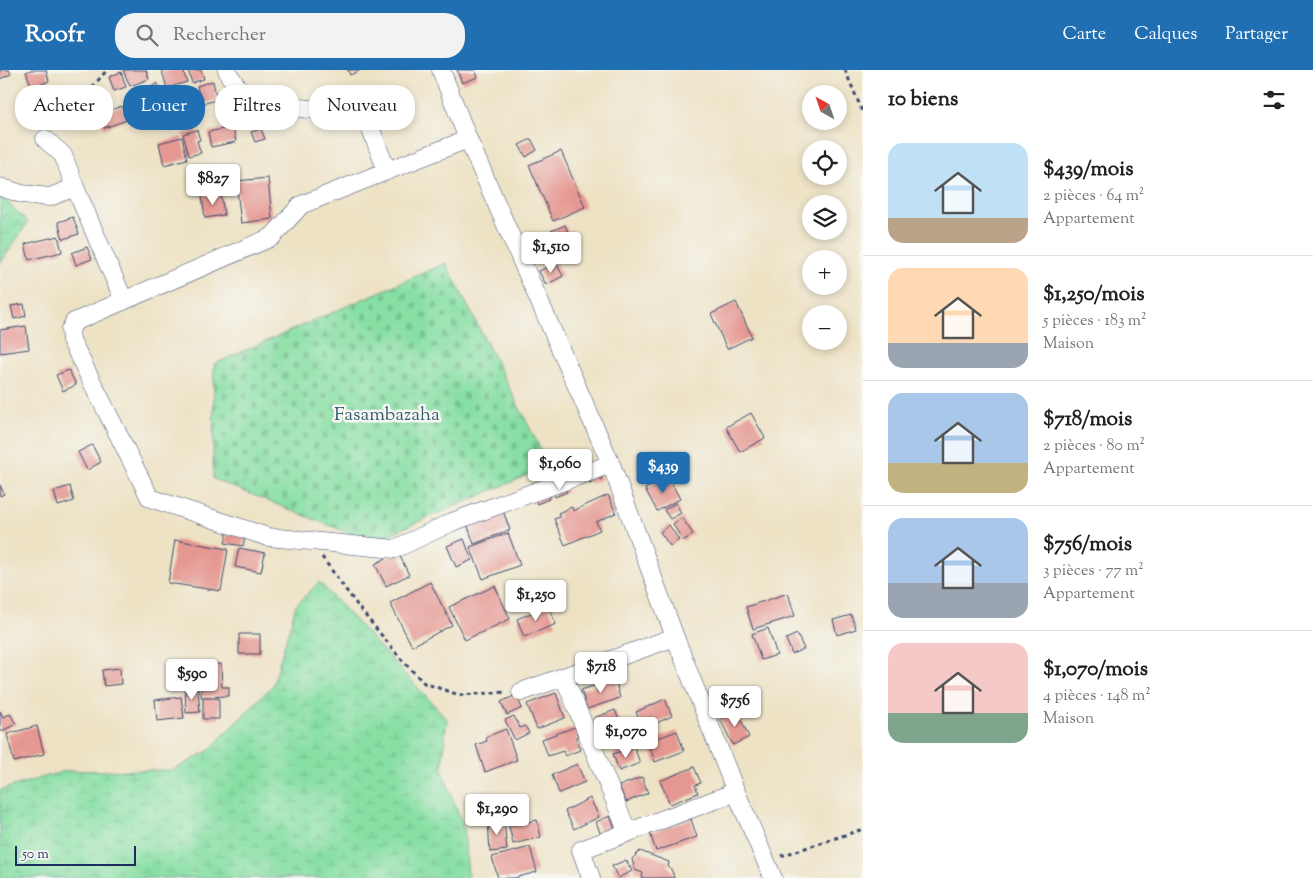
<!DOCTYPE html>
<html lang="fr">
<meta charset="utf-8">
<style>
:root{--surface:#fff;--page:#f2f2f2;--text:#202124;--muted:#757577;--line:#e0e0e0;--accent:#1f6fb2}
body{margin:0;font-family:"Sorts Mill Goudy",serif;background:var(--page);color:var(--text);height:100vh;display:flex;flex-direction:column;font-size:19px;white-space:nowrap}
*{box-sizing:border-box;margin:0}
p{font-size:16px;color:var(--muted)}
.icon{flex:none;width:28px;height:28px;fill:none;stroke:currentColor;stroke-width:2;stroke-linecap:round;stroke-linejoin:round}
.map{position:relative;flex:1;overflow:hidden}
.side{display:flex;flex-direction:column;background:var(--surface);width:450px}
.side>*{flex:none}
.guide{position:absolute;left:15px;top:15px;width:475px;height:45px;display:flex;gap:10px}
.needle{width:32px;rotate:320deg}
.controls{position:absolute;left:802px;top:15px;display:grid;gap:10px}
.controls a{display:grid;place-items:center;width:45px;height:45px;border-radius:50%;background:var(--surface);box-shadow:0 2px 8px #0003;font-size:25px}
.scale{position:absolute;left:15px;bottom:12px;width:121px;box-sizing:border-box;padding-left:5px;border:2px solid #1b2f5e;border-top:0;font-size:14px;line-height:18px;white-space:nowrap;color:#1b2f5e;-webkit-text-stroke:4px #f6f6f2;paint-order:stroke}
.price{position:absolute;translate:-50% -42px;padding:0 11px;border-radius:5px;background:#fff;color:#222;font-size:16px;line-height:32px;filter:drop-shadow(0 1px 2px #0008)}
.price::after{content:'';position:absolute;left:50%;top:30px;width:15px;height:11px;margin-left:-8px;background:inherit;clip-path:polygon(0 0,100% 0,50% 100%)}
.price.selected{background:var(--accent);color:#fff}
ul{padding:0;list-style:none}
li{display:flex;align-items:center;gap:15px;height:125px;padding:0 25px}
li+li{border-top:1px solid var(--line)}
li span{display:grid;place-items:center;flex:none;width:140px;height:100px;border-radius:15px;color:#555}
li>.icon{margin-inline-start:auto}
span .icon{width:60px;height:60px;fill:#fffc;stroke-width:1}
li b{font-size:21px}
h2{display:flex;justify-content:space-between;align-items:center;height:60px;padding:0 25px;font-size:21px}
.pill{padding:0 18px;border-radius:20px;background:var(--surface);box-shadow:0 2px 8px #0003;font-size:18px;line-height:45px}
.pill.selected{background:var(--accent);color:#fff}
header{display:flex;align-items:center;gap:30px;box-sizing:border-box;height:70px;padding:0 25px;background:var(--accent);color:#fff}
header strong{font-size:24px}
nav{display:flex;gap:28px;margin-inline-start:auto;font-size:18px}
.search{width:350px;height:45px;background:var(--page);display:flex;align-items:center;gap:12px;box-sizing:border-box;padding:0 18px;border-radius:20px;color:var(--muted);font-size:19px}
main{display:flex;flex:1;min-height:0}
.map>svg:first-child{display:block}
.wetland{fill:url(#wetland-marsh);stroke:#518780}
.cemetery{fill:url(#cemetery-stones);stroke:#518780}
.building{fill:#e59791}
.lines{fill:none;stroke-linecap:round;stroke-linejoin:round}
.minor-casing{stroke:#3a4a6d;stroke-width:19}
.path{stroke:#3a4a6d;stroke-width:3;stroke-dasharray:4 4;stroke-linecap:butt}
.minor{stroke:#fff;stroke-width:18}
.labels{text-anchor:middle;stroke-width:5;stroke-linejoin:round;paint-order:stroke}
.park-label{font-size:19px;fill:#365b6f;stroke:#f6f6f2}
</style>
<header>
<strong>Roofr</strong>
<div class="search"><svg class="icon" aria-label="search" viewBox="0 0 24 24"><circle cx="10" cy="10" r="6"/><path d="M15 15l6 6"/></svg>Rechercher</div>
<nav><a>Carte</a><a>Calques</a><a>Partager</a></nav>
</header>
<main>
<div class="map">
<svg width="863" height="808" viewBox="0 0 863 808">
<defs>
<pattern id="wetland-marsh" width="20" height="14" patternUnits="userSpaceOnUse" patternTransform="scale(1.25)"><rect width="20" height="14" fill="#87dfa3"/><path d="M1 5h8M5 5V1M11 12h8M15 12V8" fill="none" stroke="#74c08f"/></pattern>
<pattern id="cemetery-stones" width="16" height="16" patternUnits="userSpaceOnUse" patternTransform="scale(1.25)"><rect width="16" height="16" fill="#87dfa3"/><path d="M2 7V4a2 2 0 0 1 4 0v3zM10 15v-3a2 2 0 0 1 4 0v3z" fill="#74c08f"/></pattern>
</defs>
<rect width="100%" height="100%" fill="#f6f6f2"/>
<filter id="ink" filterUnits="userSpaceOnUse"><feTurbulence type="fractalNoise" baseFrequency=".02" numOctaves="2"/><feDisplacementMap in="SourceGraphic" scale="10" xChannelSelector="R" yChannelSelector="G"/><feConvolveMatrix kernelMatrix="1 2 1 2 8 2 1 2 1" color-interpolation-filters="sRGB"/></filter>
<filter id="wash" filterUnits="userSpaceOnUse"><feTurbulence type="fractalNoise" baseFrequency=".0096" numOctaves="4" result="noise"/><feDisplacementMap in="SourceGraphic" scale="20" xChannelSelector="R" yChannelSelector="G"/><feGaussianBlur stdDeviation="1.12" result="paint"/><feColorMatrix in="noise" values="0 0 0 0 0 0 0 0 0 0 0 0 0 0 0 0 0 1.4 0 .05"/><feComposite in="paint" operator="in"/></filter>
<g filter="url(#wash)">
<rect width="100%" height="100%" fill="#ede2c4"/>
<path class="wetland" d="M 0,126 L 28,152 L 0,194 Z
M 319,512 L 447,649 L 442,699 L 464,760 L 468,808 L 0,808 L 0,720 L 65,701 L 174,700 L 208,681 L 273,615 L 296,535 Z"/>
<path class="cemetery" d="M 446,193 L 549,396 L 371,472 L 213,409 L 214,294 Z"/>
<g id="blocks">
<path class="building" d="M 0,0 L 9,0 L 11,4 L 0,9 Z
M 31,0 L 46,0 L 49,11 L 32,18 L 26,2 Z
M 123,0 L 146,0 L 149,9 L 130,16 Z
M 167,0 L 183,0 L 187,12 L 167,18 L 162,1 Z
M 188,0 L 201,0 L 204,9 L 192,13 Z
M 348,0 L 361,0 L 350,5 Z
M 457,0 L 475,0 L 478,7 L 462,13 Z
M 121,2 L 126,17 L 114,21 L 109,7 Z
M 213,11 L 217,30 L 201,34 L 197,16 Z
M 157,13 L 164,24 L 151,32 L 144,22 Z
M 184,24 L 187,37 L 170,42 L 167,28 Z
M 122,36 L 127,50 L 104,58 L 99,44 Z
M 329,46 L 334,56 L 325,60 L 321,50 Z
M 233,57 L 236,72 L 211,77 L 208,62 Z
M 261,59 L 265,69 L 255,72 L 251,62 Z
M 197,60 L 200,70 L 197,71 L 201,83 L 189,86 L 183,64 Z
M 182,67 L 187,89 L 164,95 L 159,73 Z
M 531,69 L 537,80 L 526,87 L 519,75 Z
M 561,81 L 585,137 L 553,151 L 529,95 Z
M 268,108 L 272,149 L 241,153 L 236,111 Z
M 221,123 L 224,145 L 205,148 L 202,126 Z
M 73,147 L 79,164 L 63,169 L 58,152 Z
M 565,155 L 569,165 L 555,171 L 551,161 Z
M 58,166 L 62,182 L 29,190 L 25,174 Z
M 534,175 L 542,187 L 535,192 L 527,180 Z
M 87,177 L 92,189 L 76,195 L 72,183 Z
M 556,193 L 563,206 L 546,215 L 539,201 Z
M 736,232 L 752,267 L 727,279 L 711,244 Z
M 24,234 L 26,246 L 14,249 L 11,236 Z
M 26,256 L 29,279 L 0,283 L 0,260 Z
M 69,300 L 76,315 L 63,321 L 56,305 Z
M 751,343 L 765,368 L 740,382 L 726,357 Z
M 92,375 L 101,392 L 87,400 L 78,382 Z
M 599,402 L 602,409 L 590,414 L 587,407 Z
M 668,406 L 680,429 L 657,441 L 645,419 Z
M 0,415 L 4,424 L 0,426 Z
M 70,416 L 74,431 L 58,436 L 54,421 Z
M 564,416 L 567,422 L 555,427 L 553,420 Z
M 547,421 L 549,429 L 537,434 L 534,426 Z
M 608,425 L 616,443 L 596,452 L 600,460 L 565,475 L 554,449 L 560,447 L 558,443 L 572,437 L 573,441 Z
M 676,433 L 681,443 L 670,449 L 664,440 Z
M 502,438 L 510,460 L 474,474 L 466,451 Z
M 682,448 L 693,464 L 683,471 L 673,454 Z
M 669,455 L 679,470 L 670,476 L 660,462 Z
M 228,459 L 246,463 L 243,476 L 225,473 Z
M 508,463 L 520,495 L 483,509 L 470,477 Z
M 464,469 L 472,490 L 456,497 L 447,476 Z
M 175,470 L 228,479 L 221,521 L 168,513 Z
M 239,478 L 265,483 L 261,502 L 235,497 Z
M 398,482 L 409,505 L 386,516 L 375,494 Z
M 430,512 L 452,555 L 412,576 L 390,533 Z
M 495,516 L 510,549 L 465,570 L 449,537 Z
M 788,523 L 795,546 L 753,559 L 746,537 Z
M 548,536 L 556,554 L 524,567 L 517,549 Z
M 851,545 L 856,559 L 837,565 L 833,550 Z
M 768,558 L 777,585 L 761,590 L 752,564 Z
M 239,564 L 260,564 L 260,584 L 239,584 Z
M 797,564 L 804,579 L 792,584 L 786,569 Z
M 201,594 L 221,594 L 222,617 L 229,617 L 229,626 L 201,627 Z
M 120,598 L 121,614 L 104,616 L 102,600 Z
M 615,609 L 620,628 L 587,639 L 581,620 Z
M 198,619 L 200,642 L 186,643 L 185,620 Z
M 556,623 L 565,648 L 537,659 L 527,634 Z
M 516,625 L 522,638 L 507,645 L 501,632 Z
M 181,627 L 184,648 L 157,651 L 155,630 Z
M 203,628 L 219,628 L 219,649 L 203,649 Z
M 665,629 L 672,646 L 643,659 L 636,642 Z
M 615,640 L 622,658 L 601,666 L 594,648 Z
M 0,641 L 3,647 L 10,644 L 16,654 L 0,662 Z
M 737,641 L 749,667 L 733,675 L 720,649 Z
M 514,646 L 520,658 L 525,656 L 529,663 L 515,670 L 505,650 Z
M 37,656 L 44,684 L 14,692 L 7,664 Z
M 575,657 L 578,667 L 576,668 L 580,680 L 565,686 L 563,681 L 548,686 L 542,669 Z
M 506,659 L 517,690 L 485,702 L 476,675 L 487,671 L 486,667 Z
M 626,659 L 629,668 L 604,676 L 601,668 Z
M 677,661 L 684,681 L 655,692 L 648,672 Z
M 634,677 L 640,693 L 619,701 L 613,684 Z
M 577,694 L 585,712 L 559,723 L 552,705 Z
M 694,697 L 701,713 L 695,715 L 698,723 L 670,734 L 660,711 Z
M 642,707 L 648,723 L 626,732 L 619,716 Z
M 590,728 L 599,747 L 574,759 L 565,741 Z
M 610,746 L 615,759 L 601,765 L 596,752 Z
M 691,749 L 697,767 L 656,781 L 650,763 Z
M 504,750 L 507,780 L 490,782 L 488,751 Z
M 537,750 L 541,767 L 513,774 L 509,756 Z
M 530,777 L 537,802 L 514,808 L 498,808 L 492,787 Z
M 640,781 L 669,792 L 668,796 L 672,801 L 674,808 L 642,808 L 643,803 L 635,800 L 632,789 Z
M 626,790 L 632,801 L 618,808 L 612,796 Z"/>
</g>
</g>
<g filter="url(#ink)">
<use href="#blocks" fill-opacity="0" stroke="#3a4a6d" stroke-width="1"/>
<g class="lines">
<defs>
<path id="minor" d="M 227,0 L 229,5 L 242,23 L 266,33 L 366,47 L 387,101
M 441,0 L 468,69 L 611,394 L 675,567 L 736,722 L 773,808
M 45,69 L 63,85 L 75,117
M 468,69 L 301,135 L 272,167 L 74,252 L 70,260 L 71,270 L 150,428 L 268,467 L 395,479 L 452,452 L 611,394
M 0,117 L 22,124 L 50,127 L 75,117 L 124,231
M 564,607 L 628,763
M 521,622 L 675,567
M 591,808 L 581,780 L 736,722"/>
</defs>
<use href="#minor" class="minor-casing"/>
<path class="path" d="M 845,0 L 863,43
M 51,55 L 89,21 L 107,0
M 322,487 L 360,539 L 402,590 L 424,613 L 459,625 L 507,622
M 781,786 L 863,759"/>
<use href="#minor" class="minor"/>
</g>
</g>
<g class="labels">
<g class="park-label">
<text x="387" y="350">Fasambazaha</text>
</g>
</g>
</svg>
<div class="controls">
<a><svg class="needle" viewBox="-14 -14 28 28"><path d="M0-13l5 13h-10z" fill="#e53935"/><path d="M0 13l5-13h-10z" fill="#757577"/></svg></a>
<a><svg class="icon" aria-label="locate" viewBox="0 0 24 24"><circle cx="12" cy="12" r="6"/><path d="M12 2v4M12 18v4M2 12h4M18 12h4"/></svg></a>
<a><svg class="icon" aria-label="layers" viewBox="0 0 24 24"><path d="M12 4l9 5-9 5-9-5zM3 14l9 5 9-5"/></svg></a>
<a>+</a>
<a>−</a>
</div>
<div class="scale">50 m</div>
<b class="price" style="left:213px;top:136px">$827</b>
<b class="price" style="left:551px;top:204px">$1,510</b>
<b class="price" style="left:560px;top:421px">$1,060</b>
<b class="price selected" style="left:663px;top:424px">$439</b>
<b class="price" style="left:536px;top:552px">$1,250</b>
<b class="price" style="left:601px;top:624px">$718</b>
<b class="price" style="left:192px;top:631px">$590</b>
<b class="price" style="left:735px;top:658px">$756</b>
<b class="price" style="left:626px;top:689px">$1,070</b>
<b class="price" style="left:497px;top:766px">$1,290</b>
<div class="guide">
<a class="pill">Acheter</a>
<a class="pill selected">Louer</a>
<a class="pill">Filtres</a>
<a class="pill">Nouveau</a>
</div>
</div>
<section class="side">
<h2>10 biens<svg class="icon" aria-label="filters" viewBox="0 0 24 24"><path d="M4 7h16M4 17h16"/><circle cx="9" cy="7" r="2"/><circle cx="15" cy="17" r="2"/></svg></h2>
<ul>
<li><span style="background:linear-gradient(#bfe0f5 75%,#b9a48a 0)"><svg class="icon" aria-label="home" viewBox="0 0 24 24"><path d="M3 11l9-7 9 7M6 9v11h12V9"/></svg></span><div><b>$439/mois</b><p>2 pièces · 64 m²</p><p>Appartement</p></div></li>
<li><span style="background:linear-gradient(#ffd9b3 75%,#9aa5b1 0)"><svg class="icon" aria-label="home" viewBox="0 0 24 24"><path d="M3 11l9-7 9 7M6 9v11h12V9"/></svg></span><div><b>$1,250/mois</b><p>5 pièces · 183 m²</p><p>Maison</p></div></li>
<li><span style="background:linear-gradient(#a9c7e8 70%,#c2b280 0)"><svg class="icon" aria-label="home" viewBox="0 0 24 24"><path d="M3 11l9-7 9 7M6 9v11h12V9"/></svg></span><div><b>$718/mois</b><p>2 pièces · 80 m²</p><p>Appartement</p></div></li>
<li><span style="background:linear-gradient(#a9c7e8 65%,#9aa5b1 0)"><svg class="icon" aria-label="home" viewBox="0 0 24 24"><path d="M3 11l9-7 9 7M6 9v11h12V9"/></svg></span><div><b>$756/mois</b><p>3 pièces · 77 m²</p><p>Appartement</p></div></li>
<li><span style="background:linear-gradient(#f6c9c9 70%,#7fa58c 0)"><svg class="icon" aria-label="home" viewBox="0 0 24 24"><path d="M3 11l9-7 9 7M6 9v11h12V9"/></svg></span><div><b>$1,070/mois</b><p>4 pièces · 148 m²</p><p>Maison</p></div></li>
</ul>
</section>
</main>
